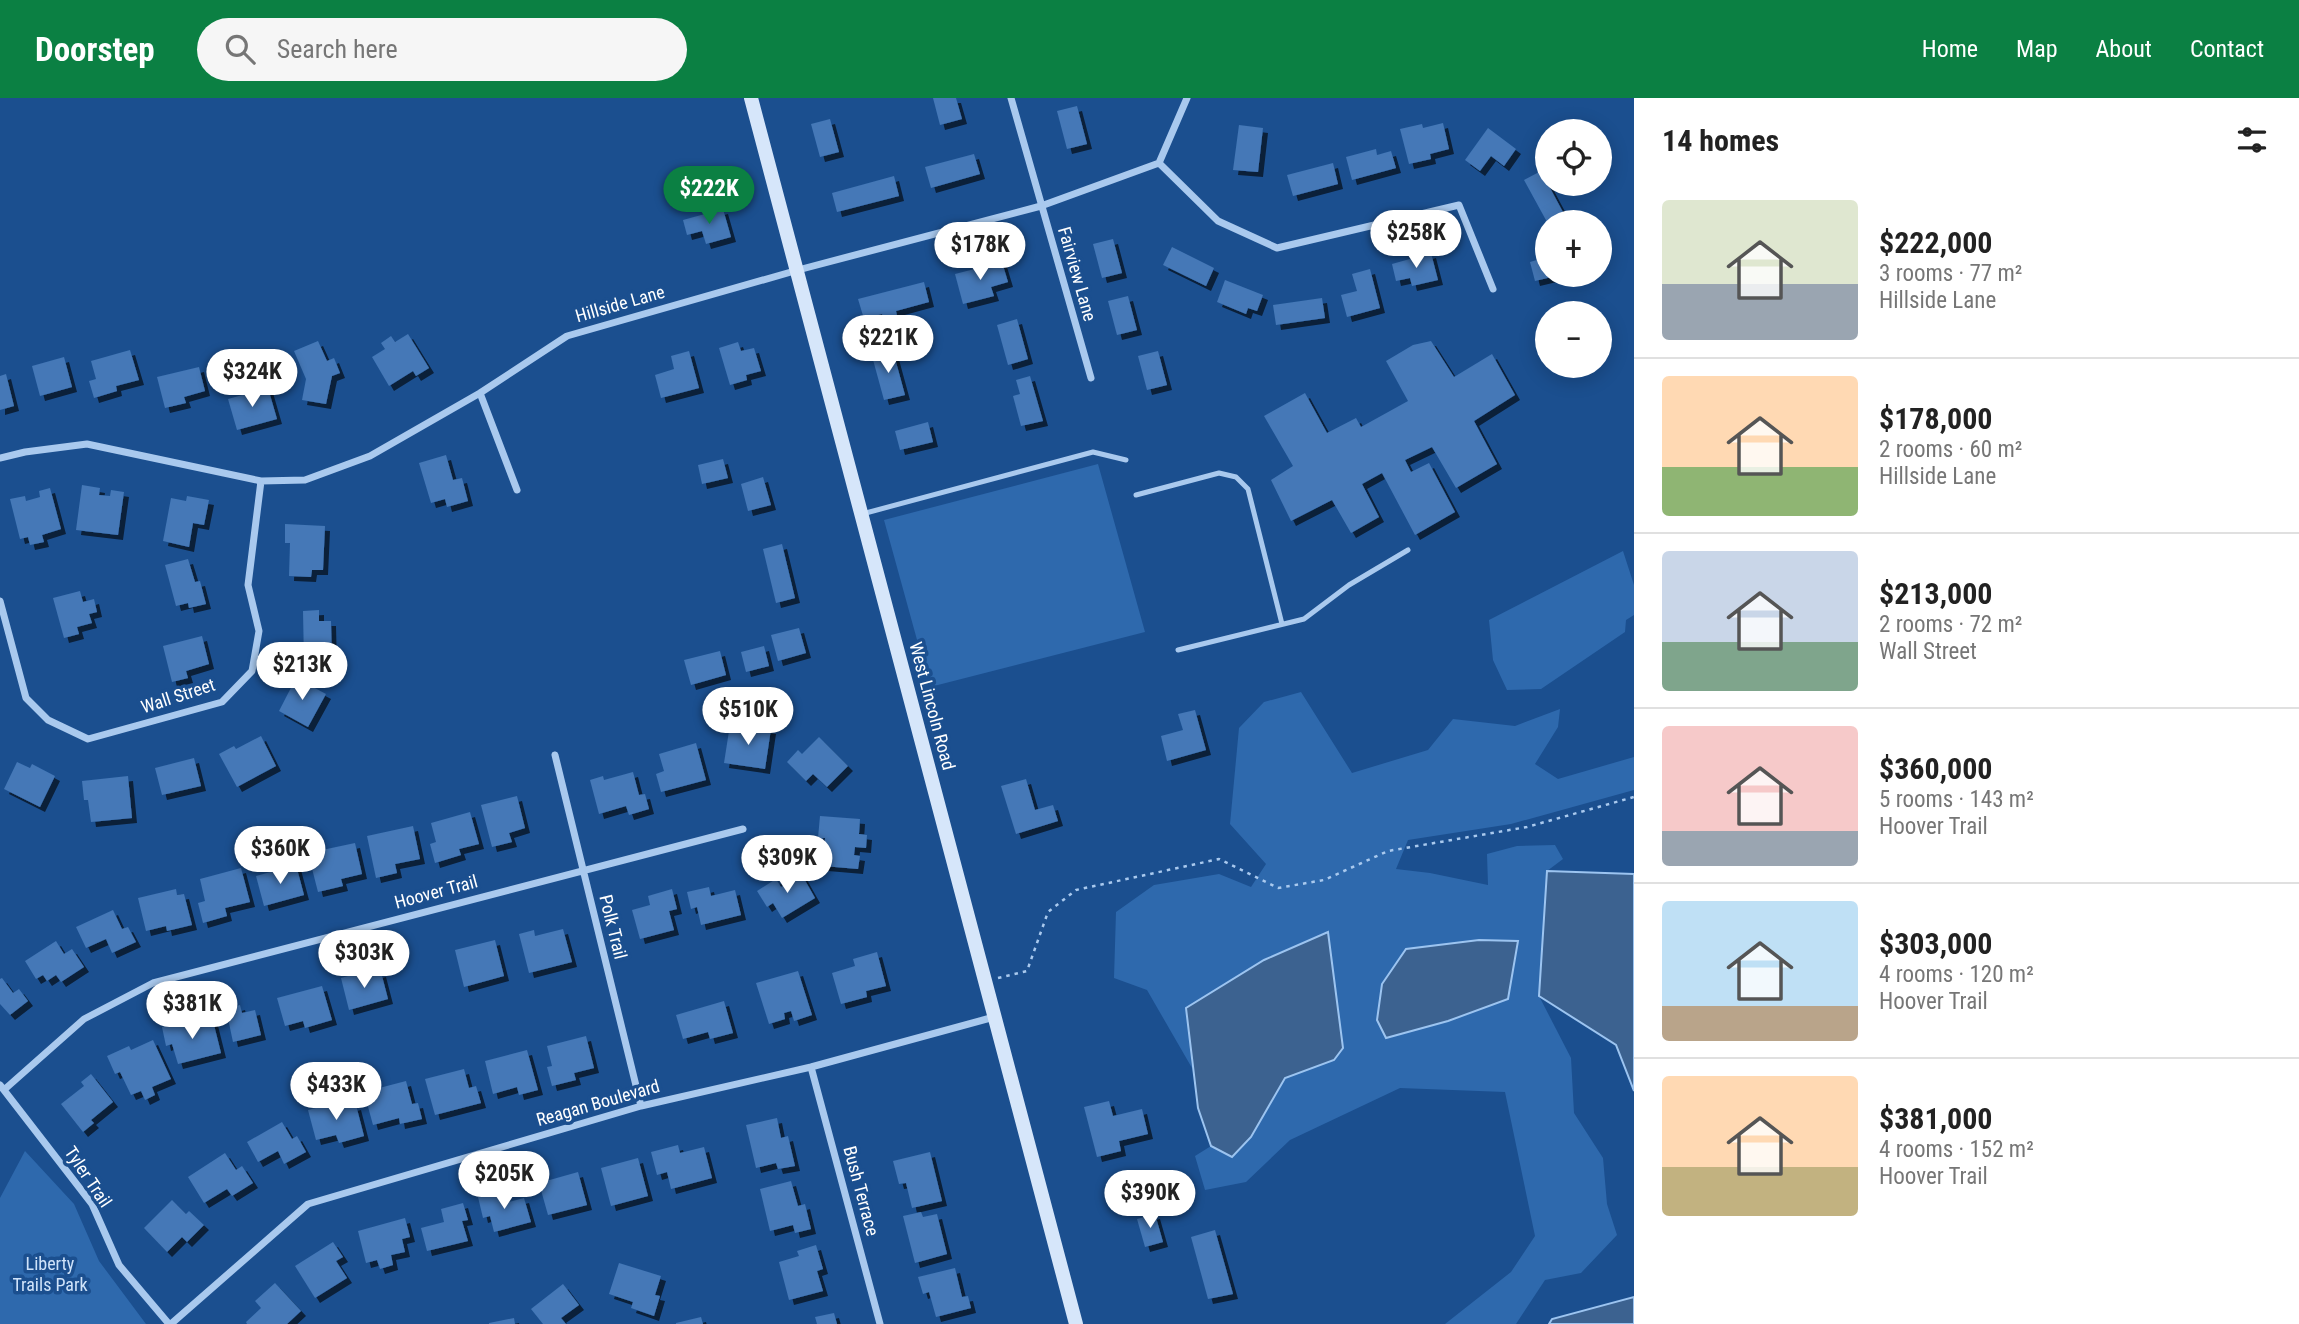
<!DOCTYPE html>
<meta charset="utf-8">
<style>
:root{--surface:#fff;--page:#f6f6f6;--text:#222;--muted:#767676;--line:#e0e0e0;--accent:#0b8043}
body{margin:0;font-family:"Roboto Condensed",sans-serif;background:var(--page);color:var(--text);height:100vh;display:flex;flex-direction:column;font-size:26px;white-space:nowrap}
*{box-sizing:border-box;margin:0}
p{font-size:23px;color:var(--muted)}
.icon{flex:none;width:38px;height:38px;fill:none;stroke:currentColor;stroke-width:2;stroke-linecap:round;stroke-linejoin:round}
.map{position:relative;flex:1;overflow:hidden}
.side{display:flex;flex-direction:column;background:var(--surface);width:665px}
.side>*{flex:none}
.buttons{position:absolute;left:1535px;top:21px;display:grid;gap:14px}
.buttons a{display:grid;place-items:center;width:77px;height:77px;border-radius:50%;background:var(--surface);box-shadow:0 4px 18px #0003;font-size:35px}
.price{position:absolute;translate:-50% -60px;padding:0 16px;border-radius:24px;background:#fff;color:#222;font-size:23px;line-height:46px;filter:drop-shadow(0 2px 4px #0008)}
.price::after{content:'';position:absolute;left:50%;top:42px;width:21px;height:16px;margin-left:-10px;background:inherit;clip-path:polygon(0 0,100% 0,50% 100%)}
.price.active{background:var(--accent);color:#fff}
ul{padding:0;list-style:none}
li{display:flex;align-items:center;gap:21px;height:175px;padding:0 28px}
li+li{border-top:2px solid var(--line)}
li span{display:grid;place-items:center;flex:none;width:196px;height:140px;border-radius:7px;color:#555}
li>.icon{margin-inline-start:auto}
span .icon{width:84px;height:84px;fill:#fffc;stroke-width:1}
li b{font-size:30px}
h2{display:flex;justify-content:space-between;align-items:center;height:84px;padding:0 28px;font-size:30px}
header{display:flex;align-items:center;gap:42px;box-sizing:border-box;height:98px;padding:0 35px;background:var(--accent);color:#fff}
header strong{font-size:33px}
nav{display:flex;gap:38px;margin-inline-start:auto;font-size:24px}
.search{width:490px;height:63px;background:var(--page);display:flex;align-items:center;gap:18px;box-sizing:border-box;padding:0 24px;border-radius:38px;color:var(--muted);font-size:26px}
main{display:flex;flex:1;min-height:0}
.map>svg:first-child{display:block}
.green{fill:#2e69ad}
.water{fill:#3c6290;stroke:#9cc4f0;stroke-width:2}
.building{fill:#4478b7;filter:url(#shadow)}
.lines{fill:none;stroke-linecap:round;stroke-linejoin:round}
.path{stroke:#a9c9ee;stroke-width:2.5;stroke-dasharray:3.5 5;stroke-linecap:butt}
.lane{stroke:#a9c9ee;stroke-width:5}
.street{stroke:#a9c9ee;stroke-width:7}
.secondary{stroke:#d6e6fa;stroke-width:14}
.labels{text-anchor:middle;stroke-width:7;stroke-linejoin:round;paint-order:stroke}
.street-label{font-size:18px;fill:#fff;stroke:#1b4f8f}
.park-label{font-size:18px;fill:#cfe3fa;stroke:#1b4f8f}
</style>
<header>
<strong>Doorstep</strong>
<div class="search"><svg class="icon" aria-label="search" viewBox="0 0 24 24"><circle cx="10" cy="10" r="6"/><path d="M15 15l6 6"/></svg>Search here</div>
<nav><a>Home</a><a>Map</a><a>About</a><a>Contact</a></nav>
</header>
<main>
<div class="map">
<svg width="1634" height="1226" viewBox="0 0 1634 1226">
<defs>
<filter id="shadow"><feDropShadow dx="5" dy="5" stdDeviation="0" flood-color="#0009"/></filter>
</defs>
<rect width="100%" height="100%" fill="#1b4f8f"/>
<path class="green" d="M 1098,366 L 1145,534 L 930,589 L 884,422 Z
M 1623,453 L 1634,487 L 1634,517 L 1626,522 L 1625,534 L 1541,591 L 1507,592 L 1493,562 L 1489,522 Z
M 1301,594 L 1352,675 L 1428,652 L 1453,621 L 1515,628 L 1560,611 L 1558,629 L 1535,666 L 1558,681 L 1634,659 L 1634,692 L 1511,726 L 1408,742 L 1396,771 L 1430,775 L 1488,787 L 1487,756 L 1517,748 L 1555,747 L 1563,761 L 1547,773 L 1539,898 L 1571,960 L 1574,1015 L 1603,1060 L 1607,1106 L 1617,1137 L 1581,1175 L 1545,1182 L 1516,1226 L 1445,1226 L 1511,1174 L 1535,1138 L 1505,994 L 1400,990 L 1290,1042 L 1246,1084 L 1205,1092 L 1195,1058 L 1211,1048 L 1232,1059 L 1251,1039 L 1285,980 L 1334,962 L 1187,910 L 1192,970 L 1147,892 L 1114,880 L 1116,814 L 1154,787 L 1219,776 L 1251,789 L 1266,766 L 1230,726 L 1239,630 L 1264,604 Z
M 25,1053 L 74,1106 L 99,1163 L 146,1226 L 0,1226 L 0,1100 Z"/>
<path class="water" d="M 1547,773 L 1634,776 L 1634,993 L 1616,947 L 1539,898 Z
M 1328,834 L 1343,950 L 1334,962 L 1285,980 L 1251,1039 L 1232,1059 L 1211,1048 L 1198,1010 L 1186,910 L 1264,862 Z
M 1479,842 L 1518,843 L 1508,901 L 1448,923 L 1386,940 L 1377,922 L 1382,886 L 1406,851 Z
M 1634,1199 L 1634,1226 L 1549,1226 L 1552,1221 Z"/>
<path class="building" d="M 933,0 L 956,0 L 962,21 L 940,27 Z
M 1077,8 L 1087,46 L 1067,51 L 1057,13 Z
M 830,21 L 839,54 L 820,59 L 811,26 Z
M 1443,25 L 1449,51 L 1430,56 L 1431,61 L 1409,66 L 1400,31 L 1422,26 L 1423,30 Z
M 1239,27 L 1263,30 L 1258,74 L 1233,72 Z
M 1488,30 L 1516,51 L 1504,68 L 1491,58 L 1480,73 L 1465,62 Z
M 1376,51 L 1377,57 L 1391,53 L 1396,70 L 1352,82 L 1346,59 Z
M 974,56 L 980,76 L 931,90 L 925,69 Z
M 1333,65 L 1338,86 L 1293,98 L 1287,77 Z
M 1541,73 L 1564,116 L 1549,124 L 1547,124 L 1524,82 Z
M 894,78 L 899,98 L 837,114 L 832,95 Z
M 723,111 L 731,139 L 706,146 L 702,133 L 687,137 L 683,122 Z
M 1113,141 L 1122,175 L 1102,180 L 1093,146 Z
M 1172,149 L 1214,170 L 1206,188 L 1163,167 Z
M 1431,155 L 1438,182 L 1412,188 L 1410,180 L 1396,183 L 1392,166 Z
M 1547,159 L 1547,177 L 1556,178 L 1535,183 L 1530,164 Z
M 1002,164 L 1008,184 L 991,189 L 994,198 L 963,206 L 955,176 Z
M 1370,171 L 1380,210 L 1347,219 L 1341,197 L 1357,193 L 1352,176 Z
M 1225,182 L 1263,197 L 1257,213 L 1248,210 L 1246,216 L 1217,204 Z
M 924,184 L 929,204 L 896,213 L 898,222 L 885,225 L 882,216 L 864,221 L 858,201 Z
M 1128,198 L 1137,232 L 1117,237 L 1108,203 Z
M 1322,200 L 1325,220 L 1276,227 L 1273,207 Z
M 1017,221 L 1028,261 L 1008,267 L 997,227 Z
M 408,236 L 429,270 L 416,278 L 413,273 L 389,288 L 372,259 L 385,251 L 381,245 L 391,238 L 395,244 Z
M 318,243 L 327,263 L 334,260 L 340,275 L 332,278 L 326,306 L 302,302 L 306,281 L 294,253 Z
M 1431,243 L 1454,279 L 1492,256 L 1515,297 L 1474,323 L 1497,366 L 1456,390 L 1432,349 L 1405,362 L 1411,374 L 1429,365 L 1455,414 L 1415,437 L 1382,375 L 1362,386 L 1379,419 L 1351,435 L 1332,402 L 1291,423 L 1271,382 L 1293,368 L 1264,318 L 1305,295 L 1327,335 L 1356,320 L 1361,329 L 1408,303 L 1386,263 L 1413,247 Z
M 738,244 L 741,253 L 754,250 L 761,273 L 746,277 L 747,282 L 730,287 L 719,250 Z
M 130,252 L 139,282 L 116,288 L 117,293 L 94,300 L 89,283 L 96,281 L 91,263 Z
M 689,253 L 699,290 L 661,300 L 655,277 L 674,271 L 671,258 Z
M 893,253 L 905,297 L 884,302 L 872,258 Z
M 1158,253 L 1167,287 L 1147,292 L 1138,258 Z
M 64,259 L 72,289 L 40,298 L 32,268 Z
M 199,269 L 205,293 L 184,299 L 186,305 L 165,310 L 157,279 Z
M 6,276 L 14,308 L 0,312 L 0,278 Z
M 1030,278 L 1043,323 L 1021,328 L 1013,298 L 1020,296 L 1016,282 Z
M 268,290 L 277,321 L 237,332 L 228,301 Z
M 928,324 L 933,344 L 900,352 L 895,333 Z
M 446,357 L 453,382 L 462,380 L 468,403 L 447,409 L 445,401 L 431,405 L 419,365 Z
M 723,361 L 728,380 L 702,386 L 698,367 Z
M 763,379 L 771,407 L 748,413 L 741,386 Z
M 82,387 L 100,390 L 99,397 L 110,398 L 111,392 L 124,394 L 118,437 L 76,432 Z
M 50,390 L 61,431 L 42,437 L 44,444 L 30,447 L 28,439 L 20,441 L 10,401 L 25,398 L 26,403 L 40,399 L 39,393 Z
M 187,398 L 209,402 L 204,427 L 193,425 L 189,449 L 163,443 L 171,400 L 186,403 Z
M 285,426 L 325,428 L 323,472 L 312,472 L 311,479 L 289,478 L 290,445 L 285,445 Z
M 782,446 L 795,500 L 776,505 L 763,451 Z
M 188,461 L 195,484 L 200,483 L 206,506 L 189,510 L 188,505 L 176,508 L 165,467 Z
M 80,493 L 83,504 L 94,501 L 97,514 L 89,516 L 92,525 L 77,529 L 79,536 L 64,540 L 53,500 Z
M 319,512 L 319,523 L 331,523 L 332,563 L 304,564 L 303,513 Z
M 799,530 L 806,555 L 778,563 L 771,537 Z
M 202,538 L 209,566 L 186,573 L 188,580 L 172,584 L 163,548 Z
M 764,548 L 769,568 L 746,574 L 741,554 Z
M 720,553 L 726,577 L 691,587 L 684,562 Z
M 296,580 L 326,596 L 308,629 L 279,613 Z
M 1195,612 L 1206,652 L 1167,663 L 1161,638 L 1183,632 L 1178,616 Z
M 744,627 L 771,631 L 765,671 L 724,665 L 729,633 L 743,635 Z
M 261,638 L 276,668 L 237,689 L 219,656 L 234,648 L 236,651 Z
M 819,639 L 848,668 L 827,689 L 813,676 L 806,683 L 787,664 L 798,652 L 802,656 Z
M 696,645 L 706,682 L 661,694 L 656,676 L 664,673 L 659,656 Z
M 194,660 L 201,688 L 162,697 L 155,670 Z
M 17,664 L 30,670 L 32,666 L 55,678 L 40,709 L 4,691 Z
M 633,674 L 639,697 L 645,696 L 649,711 L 629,717 L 626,708 L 599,716 L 590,682 L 603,678 L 604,682 Z
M 128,678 L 132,720 L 91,724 L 88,702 L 84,702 L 82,683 Z
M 1026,681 L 1035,712 L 1053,707 L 1058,723 L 1016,736 L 1001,688 Z
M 517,698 L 525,730 L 509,735 L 512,744 L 492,749 L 481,707 Z
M 470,714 L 479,746 L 459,751 L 461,757 L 435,765 L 430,746 L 436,744 L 431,725 Z
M 820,718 L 860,721 L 859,736 L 867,737 L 866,750 L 855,749 L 854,757 L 860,758 L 858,771 L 823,768 L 825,740 L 818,740 Z
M 413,728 L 420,761 L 395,766 L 397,775 L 376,780 L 367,738 Z
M 355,745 L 362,776 L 341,781 L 343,788 L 318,794 L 308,755 Z
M 296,767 L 304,797 L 264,808 L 256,778 Z
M 241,770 L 250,804 L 225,810 L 227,818 L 203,825 L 198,805 L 205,803 L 200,781 Z
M 802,777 L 815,800 L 782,820 L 773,805 L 767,809 L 757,793 L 776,781 L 781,789 Z
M 709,789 L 711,798 L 735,792 L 741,817 L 701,827 L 697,809 L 691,811 L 687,794 Z
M 176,791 L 177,797 L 184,796 L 192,827 L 167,833 L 166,828 L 146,833 L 138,800 Z
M 672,791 L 677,811 L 669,813 L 674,832 L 640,841 L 632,812 L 650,807 L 648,798 Z
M 113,812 L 122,831 L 128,829 L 136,844 L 112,855 L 106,841 L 86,850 L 76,829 Z
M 563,831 L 572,864 L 529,875 L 519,836 L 534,832 L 535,838 Z
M 495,842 L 504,878 L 464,889 L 455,852 Z
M 56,843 L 64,856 L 72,851 L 84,869 L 61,884 L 56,877 L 47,883 L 43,877 L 36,881 L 25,863 Z
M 877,854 L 886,888 L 866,893 L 867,899 L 841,906 L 832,875 L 855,868 L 853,861 Z
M 798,873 L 812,917 L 794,923 L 791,913 L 784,915 L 785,921 L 769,926 L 756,885 Z
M 381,874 L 388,901 L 349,912 L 341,880 L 359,875 L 360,880 Z
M 2,880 L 13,895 L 19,891 L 28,903 L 10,917 L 0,906 L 0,881 Z
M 322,888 L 332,922 L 305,930 L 303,923 L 285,928 L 277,900 Z
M 724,903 L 733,935 L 710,941 L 708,934 L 683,941 L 676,917 Z
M 240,907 L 242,915 L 255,912 L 261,937 L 233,944 L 226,911 Z
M 184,923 L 186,930 L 213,923 L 221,955 L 178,966 L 172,946 L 166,948 L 162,929 Z
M 586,938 L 594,970 L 574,975 L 576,982 L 552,988 L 547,969 L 552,968 L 547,948 Z
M 153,942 L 171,981 L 152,989 L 155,997 L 145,1002 L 141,993 L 131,997 L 120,974 L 115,976 L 107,958 L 129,948 L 131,952 Z
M 527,952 L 538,992 L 519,997 L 517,989 L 493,996 L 485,963 Z
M 464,971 L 469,990 L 476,988 L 481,1005 L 435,1017 L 425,981 Z
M 91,976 L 113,1004 L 91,1022 L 94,1025 L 83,1034 L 61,1006 L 84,988 L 81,984 Z
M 406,983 L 412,1006 L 418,1005 L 422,1021 L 400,1026 L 399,1020 L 373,1027 L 364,994 Z
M 346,1002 L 348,1009 L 356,1007 L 364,1038 L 339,1045 L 336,1037 L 316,1042 L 308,1012 Z
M 1109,1003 L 1113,1018 L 1142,1011 L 1148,1036 L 1119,1043 L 1121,1053 L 1097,1059 L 1084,1009 Z
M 777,1020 L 781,1040 L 788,1038 L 795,1068 L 778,1071 L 776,1065 L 756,1070 L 746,1027 Z
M 282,1024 L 292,1041 L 297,1038 L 306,1054 L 284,1066 L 278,1053 L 258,1064 L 247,1044 Z
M 678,1047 L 680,1055 L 704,1049 L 712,1080 L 671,1091 L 667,1074 L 657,1077 L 651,1054 Z
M 930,1054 L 942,1103 L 912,1110 L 906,1085 L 899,1086 L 893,1063 Z
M 225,1055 L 236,1072 L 242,1068 L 253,1085 L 232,1098 L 227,1091 L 204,1105 L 188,1079 Z
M 638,1060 L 648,1098 L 611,1108 L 601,1070 Z
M 578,1074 L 587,1107 L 548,1117 L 539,1085 Z
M 791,1083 L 798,1108 L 805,1106 L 811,1131 L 795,1135 L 793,1127 L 770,1133 L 760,1091 Z
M 502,1093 L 505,1105 L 524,1100 L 531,1124 L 494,1134 L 490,1118 L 483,1120 L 478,1099 Z
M 172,1102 L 186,1116 L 189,1113 L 204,1127 L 187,1144 L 182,1139 L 167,1154 L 144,1130 Z
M 463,1105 L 468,1122 L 462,1123 L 468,1143 L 427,1153 L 421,1130 L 444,1124 L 441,1111 Z
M 921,1114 L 923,1119 L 937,1116 L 947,1156 L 915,1165 L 903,1118 Z
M 1155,1116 L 1163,1144 L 1145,1149 L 1137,1121 Z
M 405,1120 L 410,1139 L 402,1141 L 405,1154 L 391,1157 L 393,1167 L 380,1171 L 377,1162 L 366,1165 L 358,1133 Z
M 1215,1132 L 1233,1196 L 1208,1201 L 1191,1139 Z
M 333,1144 L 343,1159 L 336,1163 L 347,1180 L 315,1200 L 295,1168 Z
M 816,1147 L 823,1171 L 817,1173 L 823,1193 L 789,1202 L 779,1164 L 799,1158 L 797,1153 Z
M 619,1165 L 661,1178 L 655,1197 L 660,1198 L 654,1218 L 631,1210 L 633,1204 L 609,1196 Z
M 955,1170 L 962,1199 L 968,1198 L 971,1210 L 936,1219 L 929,1194 L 923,1196 L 918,1179 Z
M 275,1185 L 301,1213 L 287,1226 L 247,1226 L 246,1224 L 261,1210 L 255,1203 Z
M 563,1186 L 579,1207 L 561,1220 L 566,1226 L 543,1226 L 531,1211 Z
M 834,1215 L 837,1226 L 817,1226 L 815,1219 Z
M 701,1219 L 703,1226 L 676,1226 L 676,1225 Z
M 514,1220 L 515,1226 L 489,1226 L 489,1225 Z"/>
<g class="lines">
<path class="path" d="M 998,880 L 1027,873 L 1048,814 L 1076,792 L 1219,761 L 1278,790 L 1324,782 L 1388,753 L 1527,729 L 1634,699"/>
<path class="lane" d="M 1136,397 L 1219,375 L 1236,379 L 1248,391 L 1282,526
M 862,416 L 1093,354 L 1126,362
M 1178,552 L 1304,521 L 1349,487 L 1408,452"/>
<path class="street" d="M 1011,0 L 1091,280
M 1159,65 L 1218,123 L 1277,150 L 1459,107 L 1493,191
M 480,295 L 517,392
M 0,360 L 25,354 L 87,346 L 261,383 L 305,382 L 370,358 L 480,295 L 567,238 L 798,172 L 1041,108 L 1159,65 L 1187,0
M 0,503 L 26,600 L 48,622 L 88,641 L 222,604 L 252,573 L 259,533 L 248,487 L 261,383
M 555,657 L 641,1008
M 811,969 L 880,1226
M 0,987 L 92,1106 L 119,1167 L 169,1226
M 5,991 L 84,921 L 153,885 L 743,731
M 171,1226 L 308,1106 L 641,1008 L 811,969 L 994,919"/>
<path class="secondary" d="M 751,0 L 1076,1226"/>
</g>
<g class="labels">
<g class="street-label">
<text transform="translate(1077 176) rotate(74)" y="6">Fairview Lane</text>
<text transform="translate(620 206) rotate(-16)" y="6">Hillside Lane</text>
<text transform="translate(178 598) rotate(-18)" y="6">Wall Street</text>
<text transform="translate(932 608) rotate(75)" y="6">West Lincoln Road</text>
<text transform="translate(436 794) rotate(-15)" y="6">Hoover Trail</text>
<text transform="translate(613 829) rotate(76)" y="6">Polk Trail</text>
<text transform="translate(598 1005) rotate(-16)" y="6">Reagan Boulevard</text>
<text transform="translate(88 1079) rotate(56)" y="6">Tyler Trail</text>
<text transform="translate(861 1093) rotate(75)" y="6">Bush Terrace</text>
</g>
<g class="park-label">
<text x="50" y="1172">Liberty<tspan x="50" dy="21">Trails Park</tspan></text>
</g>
</g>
</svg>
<div class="buttons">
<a><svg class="icon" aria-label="locate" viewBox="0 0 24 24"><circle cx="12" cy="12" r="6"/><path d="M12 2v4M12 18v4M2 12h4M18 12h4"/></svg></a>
<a>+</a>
<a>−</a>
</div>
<b class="price active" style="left:709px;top:128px">$222K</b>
<b class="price" style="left:1416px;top:172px">$258K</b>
<b class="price" style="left:980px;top:184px">$178K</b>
<b class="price" style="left:888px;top:277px">$221K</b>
<b class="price" style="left:252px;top:311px">$324K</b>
<b class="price" style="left:302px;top:604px">$213K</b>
<b class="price" style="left:748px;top:649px">$510K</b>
<b class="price" style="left:280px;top:788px">$360K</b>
<b class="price" style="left:787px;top:797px">$309K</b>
<b class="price" style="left:364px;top:892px">$303K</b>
<b class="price" style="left:192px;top:943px">$381K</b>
<b class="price" style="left:336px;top:1024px">$433K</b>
<b class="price" style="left:504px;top:1113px">$205K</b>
<b class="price" style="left:1150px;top:1132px">$390K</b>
</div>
<section class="side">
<h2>14 homes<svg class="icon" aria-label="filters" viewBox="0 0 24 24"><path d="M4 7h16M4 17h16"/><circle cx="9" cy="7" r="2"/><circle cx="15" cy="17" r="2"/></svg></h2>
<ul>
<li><span style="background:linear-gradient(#dfe7d0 60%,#9aa5b1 0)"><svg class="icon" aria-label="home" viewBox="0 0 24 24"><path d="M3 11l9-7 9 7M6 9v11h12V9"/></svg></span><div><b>$222,000</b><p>3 rooms · 77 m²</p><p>Hillside Lane</p></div></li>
<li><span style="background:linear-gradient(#ffd9b3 65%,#8fb573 0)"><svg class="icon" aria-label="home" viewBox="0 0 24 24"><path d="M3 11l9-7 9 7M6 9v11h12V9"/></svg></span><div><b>$178,000</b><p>2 rooms · 60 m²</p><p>Hillside Lane</p></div></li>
<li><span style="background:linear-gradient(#c9d6e8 65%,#7fa58c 0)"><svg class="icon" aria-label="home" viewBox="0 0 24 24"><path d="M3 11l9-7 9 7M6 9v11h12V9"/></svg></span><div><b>$213,000</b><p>2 rooms · 72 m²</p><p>Wall Street</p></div></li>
<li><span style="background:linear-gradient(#f6c9c9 75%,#9aa5b1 0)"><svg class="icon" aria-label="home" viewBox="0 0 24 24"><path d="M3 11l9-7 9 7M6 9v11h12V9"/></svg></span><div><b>$360,000</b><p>5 rooms · 143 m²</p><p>Hoover Trail</p></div></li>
<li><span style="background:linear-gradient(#bfe0f5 75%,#b9a48a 0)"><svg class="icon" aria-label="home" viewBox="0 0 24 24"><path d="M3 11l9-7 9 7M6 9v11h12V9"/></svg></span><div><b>$303,000</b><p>4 rooms · 120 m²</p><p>Hoover Trail</p></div></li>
<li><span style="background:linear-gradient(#ffd9b3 65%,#c2b280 0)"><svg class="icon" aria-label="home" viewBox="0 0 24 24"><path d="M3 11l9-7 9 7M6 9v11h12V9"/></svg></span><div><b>$381,000</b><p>4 rooms · 152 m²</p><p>Hoover Trail</p></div></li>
</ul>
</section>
</main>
